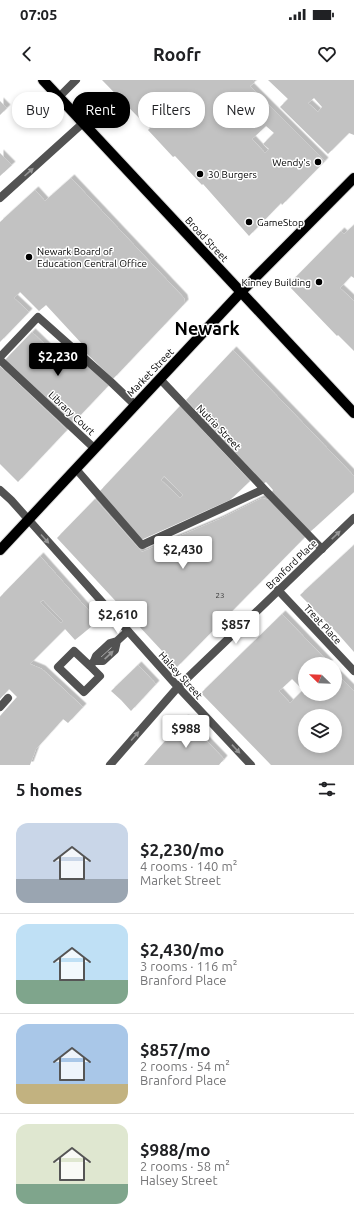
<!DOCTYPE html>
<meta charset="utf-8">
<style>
:root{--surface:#fff;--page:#f6f6f6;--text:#202124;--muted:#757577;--line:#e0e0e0;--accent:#000}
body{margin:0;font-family:Ubuntu,sans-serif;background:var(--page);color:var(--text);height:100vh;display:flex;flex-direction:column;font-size:15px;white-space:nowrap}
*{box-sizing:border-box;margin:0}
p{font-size:13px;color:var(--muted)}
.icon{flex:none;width:22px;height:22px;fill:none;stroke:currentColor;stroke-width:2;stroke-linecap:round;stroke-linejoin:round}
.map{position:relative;height:685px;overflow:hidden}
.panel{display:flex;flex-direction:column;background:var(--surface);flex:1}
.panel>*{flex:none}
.banner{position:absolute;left:12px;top:12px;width:330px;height:36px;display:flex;gap:8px}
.needle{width:26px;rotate:293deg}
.tools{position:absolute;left:298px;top:577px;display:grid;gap:8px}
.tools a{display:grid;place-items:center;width:44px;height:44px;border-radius:50%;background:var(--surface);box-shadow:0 2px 6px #0003;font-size:20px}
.price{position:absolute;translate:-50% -34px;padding:0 9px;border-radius:4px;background:#fff;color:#222;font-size:13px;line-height:26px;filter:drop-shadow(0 1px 2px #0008)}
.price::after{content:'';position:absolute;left:50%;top:24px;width:12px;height:9px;margin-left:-6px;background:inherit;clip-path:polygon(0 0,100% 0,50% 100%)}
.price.current{background:var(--accent);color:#fff}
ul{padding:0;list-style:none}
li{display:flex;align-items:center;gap:12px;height:100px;padding:0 16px}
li+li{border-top:1px solid var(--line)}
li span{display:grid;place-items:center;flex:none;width:112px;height:80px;border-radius:12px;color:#555}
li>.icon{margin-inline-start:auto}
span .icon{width:48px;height:48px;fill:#fffc;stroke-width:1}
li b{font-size:17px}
h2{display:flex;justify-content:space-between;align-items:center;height:48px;padding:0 16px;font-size:17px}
.tag{padding:0 14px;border-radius:16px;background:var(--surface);box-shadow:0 2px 6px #0003;font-size:14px;line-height:36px}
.tag.current{background:var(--accent);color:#fff}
.status{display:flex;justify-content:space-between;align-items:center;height:28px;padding:0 20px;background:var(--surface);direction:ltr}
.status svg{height:11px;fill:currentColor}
header{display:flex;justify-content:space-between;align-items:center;height:52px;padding:0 16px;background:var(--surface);font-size:18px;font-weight:700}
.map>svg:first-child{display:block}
.building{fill:#c2c2c2;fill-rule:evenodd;filter:url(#shadow)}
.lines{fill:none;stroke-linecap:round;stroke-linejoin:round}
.primary-casing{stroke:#dbdbdb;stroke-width:12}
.service{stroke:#525252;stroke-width:8}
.minor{stroke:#525252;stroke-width:8}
.primary{stroke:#000;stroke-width:10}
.oneway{fill:#979797}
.poi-dot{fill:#000;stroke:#fff;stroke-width:1.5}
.labels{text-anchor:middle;stroke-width:3;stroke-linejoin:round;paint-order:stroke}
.number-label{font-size:8px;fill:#303030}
.poi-label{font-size:10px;fill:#000;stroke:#fff;text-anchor:start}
.street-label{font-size:10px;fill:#000;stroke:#fff}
.town-label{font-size:18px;font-weight:bold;fill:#000;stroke:#fff}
</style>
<div class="status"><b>07:05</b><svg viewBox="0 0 49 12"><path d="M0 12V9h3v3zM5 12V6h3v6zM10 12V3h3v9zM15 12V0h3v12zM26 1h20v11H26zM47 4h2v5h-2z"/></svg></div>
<header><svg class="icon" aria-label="back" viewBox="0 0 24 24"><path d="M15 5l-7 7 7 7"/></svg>Roofr<svg class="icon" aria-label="heart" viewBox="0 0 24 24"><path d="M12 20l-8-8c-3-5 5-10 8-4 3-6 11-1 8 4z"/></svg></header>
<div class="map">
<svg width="354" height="685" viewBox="0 0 354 685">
<defs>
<filter id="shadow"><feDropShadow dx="3.5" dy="-3.5" stdDeviation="0" flood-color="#0004"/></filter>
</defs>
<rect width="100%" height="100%" fill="#fff"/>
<path class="building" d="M 102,0 L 253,0 L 255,2 L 250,6 L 325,81 L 282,125 L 281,123 L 249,156 L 203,104 L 202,105 L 175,76 L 173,77 L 148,50 L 150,48 L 142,39 L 140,39 ZM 266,46 L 274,53 L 263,64 L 269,69 L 265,73 L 252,59 Z
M 268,0 L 354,0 L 354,55 L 349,53 L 328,74 L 280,27 L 288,19 ZM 314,18 L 322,27 L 318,32 L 308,23 Z
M 0,21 L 7,28 L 0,35 Z
M 0,73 L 12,85 L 0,96 Z
M 71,98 L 184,218 L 185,223 L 113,299 L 80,267 L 83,265 L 46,225 L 39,231 L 20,212 L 14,218 L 29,232 L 0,262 L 0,142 L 35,110 L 45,121 Z
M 354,145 L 354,198 L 351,196 L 340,208 L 354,221 L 354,271 L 338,255 L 337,256 L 288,205 L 341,151 L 344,154 Z
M 32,252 L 63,282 L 74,271 L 109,305 L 72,344 L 5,280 Z
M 233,270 L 354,396 L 354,412 L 310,452 L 272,412 L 273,410 L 266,402 L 263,404 L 186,320 Z
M 0,286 L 67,350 L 18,402 L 0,384 Z
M 180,326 L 250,401 L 230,420 L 141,460 L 100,411 ZM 164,396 L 183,415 L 180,418 L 161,400 Z
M 262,418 L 269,420 L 305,457 L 177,587 L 57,458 L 95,419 L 142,472 L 220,439 Z
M 354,465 L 354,572 L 339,555 L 300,515 Z
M 40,476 L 98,541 L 75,560 L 65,549 L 30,584 L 42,589 L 83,627 L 68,643 L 63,639 L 36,669 L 30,685 L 0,685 L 0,636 L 17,617 L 9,609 L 0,619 L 0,517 ZM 43,520 L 63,541 L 61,543 L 40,522 Z
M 282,534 L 330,584 L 305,584 L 305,614 L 335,614 L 335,592 L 354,611 L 354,685 L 271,685 L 201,613 ZM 292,599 L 303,610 L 290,623 L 279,611 ZM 305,636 L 335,636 L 335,666 L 305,666 Z
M 138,585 L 156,604 L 131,631 L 121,620 L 111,611 Z
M 185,638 L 224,679 L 219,685 L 144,685 Z"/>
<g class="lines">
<defs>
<path id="primary" d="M 43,0 L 354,333
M 0,470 L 241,212 L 354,98"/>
</defs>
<use href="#primary" class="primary-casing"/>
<path class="service" d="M 0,277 L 38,237 L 111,302 L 135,325
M 0,280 L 94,368
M 160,299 L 264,409
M 76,389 L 142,465 L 264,409 L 322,469
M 94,581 L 103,581 L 115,570 L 117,561
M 90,586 L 100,596 L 84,612 L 58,587 L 74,571 L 90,586 L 94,581 L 96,576 L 110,563 L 117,561 L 128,551
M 0,627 L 8,618"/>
<path class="minor" d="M 59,17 L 76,0
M 0,118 L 83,43
M 0,410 L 11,420 L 178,607 L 251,685
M 278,510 L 354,591
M 110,685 L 178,607 L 354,438"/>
<use href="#primary" class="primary"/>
</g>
<defs><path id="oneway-solid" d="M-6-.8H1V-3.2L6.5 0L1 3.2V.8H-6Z"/></defs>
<g class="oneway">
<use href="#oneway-solid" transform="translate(29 92) rotate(-42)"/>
<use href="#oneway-solid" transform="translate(336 455) rotate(-44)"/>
<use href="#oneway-solid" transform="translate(45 459) rotate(48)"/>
<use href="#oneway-solid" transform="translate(109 575) rotate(-43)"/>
<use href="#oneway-solid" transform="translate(135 656) rotate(-49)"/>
<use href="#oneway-solid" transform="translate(236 669) rotate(47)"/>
</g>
<g class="poi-dot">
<circle cx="318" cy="82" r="4"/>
<circle cx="200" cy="94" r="4"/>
<circle cx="249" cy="142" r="4"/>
<circle cx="29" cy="177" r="4"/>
<circle cx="319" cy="202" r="4"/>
</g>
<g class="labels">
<g class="number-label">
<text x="220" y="518">23</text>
</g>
<g class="poi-label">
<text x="310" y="86" text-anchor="end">Wendy's</text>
<text x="208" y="98">30 Burgers</text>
<text x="257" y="146">GameStop</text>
<text x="37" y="175">Newark Board of<tspan x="37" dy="12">Education Central Office</tspan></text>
<text x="311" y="206" text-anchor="end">Kinney Building</text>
</g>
<g class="street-label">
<text transform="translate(207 159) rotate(47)" y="4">Broad Street</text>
<text transform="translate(150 292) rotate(-46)" y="4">Market Street</text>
<text transform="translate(72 333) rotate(43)" y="4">Library Court</text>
<text transform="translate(219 347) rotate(46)" y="4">Nutria Street</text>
<text transform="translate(291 484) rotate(-44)" y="4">Branford Place</text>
<text transform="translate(323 544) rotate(47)" y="4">Treat Place</text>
<text transform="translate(181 595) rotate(48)" y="4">Halsey Street</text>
</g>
<g class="town-label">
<text x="207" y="255">Newark</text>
</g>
</g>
</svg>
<div class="tools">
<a><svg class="needle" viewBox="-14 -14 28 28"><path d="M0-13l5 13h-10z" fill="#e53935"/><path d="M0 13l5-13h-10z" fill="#757577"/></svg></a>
<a><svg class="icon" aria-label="layers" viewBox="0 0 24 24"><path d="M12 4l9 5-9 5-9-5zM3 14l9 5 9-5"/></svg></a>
</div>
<b class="price current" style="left:58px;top:297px">$2,230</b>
<b class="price" style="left:183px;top:490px">$2,430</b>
<b class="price" style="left:118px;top:555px">$2,610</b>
<b class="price" style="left:236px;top:565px">$857</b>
<b class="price" style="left:186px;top:669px">$988</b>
<div class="banner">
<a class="tag">Buy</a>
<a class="tag current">Rent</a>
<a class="tag">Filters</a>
<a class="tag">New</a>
</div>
</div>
<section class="panel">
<h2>5 homes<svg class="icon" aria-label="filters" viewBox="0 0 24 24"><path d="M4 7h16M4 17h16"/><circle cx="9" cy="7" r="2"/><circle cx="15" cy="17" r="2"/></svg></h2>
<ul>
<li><span style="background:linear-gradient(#c9d6e8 70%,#9aa5b1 0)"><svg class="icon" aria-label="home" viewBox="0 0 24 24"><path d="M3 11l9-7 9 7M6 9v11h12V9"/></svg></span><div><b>$2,230/mo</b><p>4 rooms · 140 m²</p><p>Market Street</p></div></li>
<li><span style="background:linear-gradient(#bfe0f5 70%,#7fa58c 0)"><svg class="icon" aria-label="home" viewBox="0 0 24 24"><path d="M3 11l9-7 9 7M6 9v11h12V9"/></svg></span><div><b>$2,430/mo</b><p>3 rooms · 116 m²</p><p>Branford Place</p></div></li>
<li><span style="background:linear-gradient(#a9c7e8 75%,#c2b280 0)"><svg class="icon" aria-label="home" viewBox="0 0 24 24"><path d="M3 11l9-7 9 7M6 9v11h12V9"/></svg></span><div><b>$857/mo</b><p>2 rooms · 54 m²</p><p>Branford Place</p></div></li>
<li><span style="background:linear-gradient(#dfe7d0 75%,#7fa58c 0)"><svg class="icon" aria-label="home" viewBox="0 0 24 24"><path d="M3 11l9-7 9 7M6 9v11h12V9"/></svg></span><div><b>$988/mo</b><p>2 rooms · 58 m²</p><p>Halsey Street</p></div></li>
</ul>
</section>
